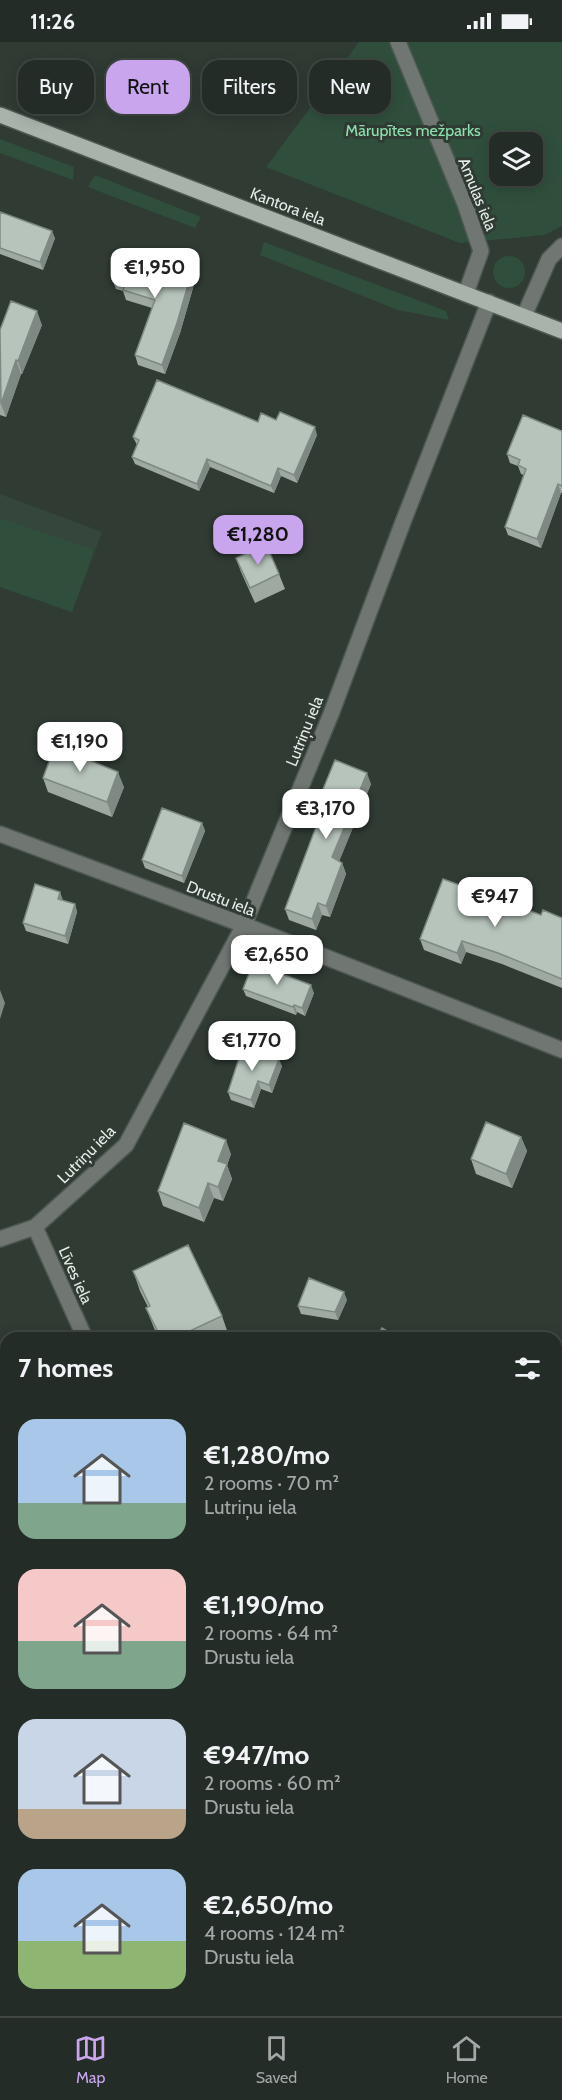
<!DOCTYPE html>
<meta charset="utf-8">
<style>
:root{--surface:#242c27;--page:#2c342f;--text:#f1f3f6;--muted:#a3a7a7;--line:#414844;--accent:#c9a5ee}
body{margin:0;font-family:Cabin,sans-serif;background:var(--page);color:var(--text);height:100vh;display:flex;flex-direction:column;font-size:22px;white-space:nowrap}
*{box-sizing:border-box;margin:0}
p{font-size:20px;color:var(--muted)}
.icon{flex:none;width:33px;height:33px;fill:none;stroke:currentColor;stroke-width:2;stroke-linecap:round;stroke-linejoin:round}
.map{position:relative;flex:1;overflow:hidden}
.sheet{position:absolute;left:0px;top:1290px;width:562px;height:684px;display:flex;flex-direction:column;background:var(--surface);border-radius:18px 18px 0 0;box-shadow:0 3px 15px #0003,0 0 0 2px var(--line)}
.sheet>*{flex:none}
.top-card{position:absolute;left:18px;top:18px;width:526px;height:54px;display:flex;gap:12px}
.fabs{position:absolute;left:489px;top:90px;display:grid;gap:12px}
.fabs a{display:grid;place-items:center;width:54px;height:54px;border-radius:12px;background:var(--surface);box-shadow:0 3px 15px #0003,0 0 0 2px var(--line);font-size:30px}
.price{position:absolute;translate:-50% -51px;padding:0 14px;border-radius:12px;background:#fff;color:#222;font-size:20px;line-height:39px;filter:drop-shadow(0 2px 3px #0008)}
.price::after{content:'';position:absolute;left:50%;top:36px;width:18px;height:14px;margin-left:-9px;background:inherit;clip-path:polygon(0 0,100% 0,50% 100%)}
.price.on{background:var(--accent);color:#111}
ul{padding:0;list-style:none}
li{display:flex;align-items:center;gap:18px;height:150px;padding:0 18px}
li span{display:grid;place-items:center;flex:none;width:168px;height:120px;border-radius:18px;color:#555}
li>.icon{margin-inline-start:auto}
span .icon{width:72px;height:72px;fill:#fffc;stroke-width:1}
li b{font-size:26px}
h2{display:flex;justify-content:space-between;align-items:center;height:72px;padding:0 18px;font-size:26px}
.chip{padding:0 21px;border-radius:18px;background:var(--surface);box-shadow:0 3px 15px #0003,0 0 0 2px var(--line);font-size:21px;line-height:54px}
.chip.on{background:var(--accent);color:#111}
.status{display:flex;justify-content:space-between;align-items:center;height:42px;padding:0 30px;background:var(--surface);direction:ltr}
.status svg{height:16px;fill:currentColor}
.tab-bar{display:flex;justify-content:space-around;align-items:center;height:84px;border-top:2px solid var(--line);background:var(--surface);font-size:16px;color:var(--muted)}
.tab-bar a{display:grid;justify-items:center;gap:3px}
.tab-bar .on{color:var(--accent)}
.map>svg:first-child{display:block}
.built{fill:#35463c}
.green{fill:#2f4f3c;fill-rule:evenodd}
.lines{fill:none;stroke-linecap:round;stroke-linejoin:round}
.minor-casing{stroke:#4d5751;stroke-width:18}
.major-casing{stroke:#4d5751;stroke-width:18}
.minor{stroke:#707672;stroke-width:15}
.major{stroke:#a7b3ab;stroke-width:15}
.wall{fill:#9da9a1}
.shaded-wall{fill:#7f8983}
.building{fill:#b6c4bb;stroke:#7f8983;stroke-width:1.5}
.labels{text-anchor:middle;stroke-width:6;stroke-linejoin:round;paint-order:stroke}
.park-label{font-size:16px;fill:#8ee1af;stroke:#303b34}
.street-label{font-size:16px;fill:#e6ede8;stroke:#303b34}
</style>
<div class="status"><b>11:26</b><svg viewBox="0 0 49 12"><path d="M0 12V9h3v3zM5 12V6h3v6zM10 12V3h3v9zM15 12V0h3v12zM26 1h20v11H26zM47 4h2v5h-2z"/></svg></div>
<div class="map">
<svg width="562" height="1974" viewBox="0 0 562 1974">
<rect width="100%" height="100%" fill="#303b34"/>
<path class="built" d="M 0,452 L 102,490 L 72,570 L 0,545 Z
M 6,1664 L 6,1881 L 0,1876 L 0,1666 Z
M 122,1968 L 372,1968 L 375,1974 L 130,1974 Z"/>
<path class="green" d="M 359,0 L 562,0 L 562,184 L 544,193 L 460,201 L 266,125 ZM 500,100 L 532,100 L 532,134 L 500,134 Z
M 0,97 L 74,125 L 73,138 L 0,111 Z
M 95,133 L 201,175 L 195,186 L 88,145 Z
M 264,200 L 446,269 L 449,278 L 398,268 L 260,213 Z
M493 230a16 16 0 1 1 32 0a16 16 0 1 1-32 0Z
M 0,476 L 94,508 L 72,570 L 0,545 Z"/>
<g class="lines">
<defs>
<path id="minor" d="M 398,0 L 465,162 L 481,209 L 466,251
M 524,274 L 549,217 L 562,204
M 0,792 L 244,883 L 562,1008
M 35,1185 L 85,1296
M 0,1197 L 35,1185 L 126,1103 L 244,883 L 331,672 L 403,480 L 489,260
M 556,1549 L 562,1547
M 388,1968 L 390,1974"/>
<path id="major" d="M 0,73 L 562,289"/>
</defs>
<use href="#minor" class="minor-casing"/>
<use href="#major" class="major-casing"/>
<use href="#minor" class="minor"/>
<use href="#major" class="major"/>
</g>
<path class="wall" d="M 0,170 L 55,196 L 43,228 L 0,212 Z
M 192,229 L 195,239 L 180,291 L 165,332 L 138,323 L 135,313 L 152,266 L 126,258 L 123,249 L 116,247 L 112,237 Z
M 42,283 L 22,332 L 21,332 L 6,375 L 0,373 L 0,288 Z
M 276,378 L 317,393 L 297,441 L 281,434 L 274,451 L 210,425 L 199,449 L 135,422 L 132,415 L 137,403 L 133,395 Z
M 562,389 L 562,451 L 561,451 L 541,506 L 508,493 L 505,485 L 524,433 L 521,432 L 518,424 L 510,421 L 507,412 Z
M 236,516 L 279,532 L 285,547 L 255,561 L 241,530 Z
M 91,714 L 93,720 L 124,745 L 112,775 L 48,750 L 43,736 Z
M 371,742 L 339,819 L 342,821 L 346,832 L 330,875 L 322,873 L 316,888 L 289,878 L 285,867 L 316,785 L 312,774 Z
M 202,781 L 205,789 L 184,841 L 145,826 L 142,818 Z
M 60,850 L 62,858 L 75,862 L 77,870 L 68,902 L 26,889 L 23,881 Z
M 541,873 L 562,876 L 562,946 L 502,922 L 466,910 L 461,922 L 424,908 L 420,897 Z
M 243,947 L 314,951 L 305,974 L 297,970 L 296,973 L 246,954 Z
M 282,1024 L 272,1051 L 261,1047 L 254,1066 L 231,1058 L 228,1050 Z
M 521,1095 L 527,1109 L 512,1146 L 476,1132 L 471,1117 Z
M 231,1112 L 227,1123 L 232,1137 L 223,1159 L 214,1156 L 204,1180 L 163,1164 L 158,1149 Z
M 133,1229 L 222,1274 L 229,1294 L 225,1296 L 158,1296 L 146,1266 L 148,1265 L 140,1249 Z
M 347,1258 L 338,1278 L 301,1272 L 298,1264 Z
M 6,1388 L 6,1463 L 0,1465 L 0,1391 Z
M 0,1684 L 6,1698 L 6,1741 L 2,1743 L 6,1751 L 6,1799 L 0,1803 Z"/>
<path class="shaded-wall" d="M 52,189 L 55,196 L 43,228 L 40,220 Z
M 192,229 L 195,239 L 180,291 L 165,332 L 162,323 Z
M 37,269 L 42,283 L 22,332 L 18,319 Z
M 16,318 L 21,332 L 6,375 L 1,362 Z
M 315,385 L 317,393 L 297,441 L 294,433 Z
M 207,417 L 210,425 L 199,449 L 197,442 Z
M 278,426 L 281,434 L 274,451 L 271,444 Z
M 558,442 L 561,451 L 541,506 L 537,497 Z
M 118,730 L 124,745 L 112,775 L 107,760 Z
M 367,731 L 371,742 L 336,827 L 332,815 Z
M 202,781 L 205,789 L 184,841 L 182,834 Z
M 342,821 L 346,832 L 330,875 L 326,864 Z
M 60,850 L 63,858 L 60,865 L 58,857 Z
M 318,861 L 322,873 L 316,888 L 312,877 Z
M 75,862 L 77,870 L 68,902 L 65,894 Z
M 462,899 L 466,910 L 461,922 L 457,911 Z
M 311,943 L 314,951 L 305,974 L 302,966 Z
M 0,948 L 5,961 L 0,977 Z
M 294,963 L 297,970 L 296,973 L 293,965 Z
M 279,1017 L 282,1024 L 272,1051 L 269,1043 Z
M 258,1039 L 261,1047 L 254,1066 L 251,1058 Z
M 521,1095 L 527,1109 L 512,1146 L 506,1132 Z
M 226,1098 L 231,1112 L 227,1123 L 232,1137 L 223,1159 L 218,1145 L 218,1119 Z
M 208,1141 L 214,1156 L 204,1180 L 199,1166 Z
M 344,1250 L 347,1258 L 338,1278 L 335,1270 Z"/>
<path class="building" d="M 0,170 L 52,189 L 40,220 L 0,206 Z
M 121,208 L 192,229 L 177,281 L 162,323 L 135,313 L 155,258 L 123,248 L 125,240 L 112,237 Z
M 11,259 L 37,269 L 18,319 L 16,318 L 1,362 L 0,288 Z
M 157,338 L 258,380 L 261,371 L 276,378 L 280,370 L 315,385 L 294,433 L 278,426 L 271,444 L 207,417 L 197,442 L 132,415 L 139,398 L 133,395 Z
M 523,373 L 562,389 L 562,444 L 558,442 L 537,497 L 505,485 L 526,427 L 518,423 L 520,418 L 507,412 Z
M 266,502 L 279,532 L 250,546 L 236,516 Z
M 56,701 L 91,714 L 89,718 L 118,730 L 107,760 L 43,736 Z
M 335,718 L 367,731 L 332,815 L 342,821 L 326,864 L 318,861 L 312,877 L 285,867 L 319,777 L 312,774 Z
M 162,766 L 202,781 L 182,834 L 142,818 Z
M 443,837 L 541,873 L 543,868 L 562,876 L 562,937 L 498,911 L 462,899 L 457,911 L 420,897 Z
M 35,842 L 60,850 L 58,857 L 75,862 L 65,894 L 23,881 Z
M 253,921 L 311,943 L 302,966 L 294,963 L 293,965 L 243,947 Z
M 243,1004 L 279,1017 L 269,1043 L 258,1039 L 251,1058 L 228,1050 Z
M 486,1080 L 521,1095 L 506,1132 L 471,1117 Z
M 184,1081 L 226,1098 L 218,1119 L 227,1122 L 218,1145 L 208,1141 L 199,1166 L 158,1149 Z
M 188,1203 L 222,1274 L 175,1296 L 161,1296 L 146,1266 L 150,1264 L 133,1229 Z
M 309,1236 L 344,1250 L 335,1270 L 298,1264 Z
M 382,1286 L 398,1296 L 376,1296 Z
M 6,1388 L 6,1454 L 0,1456 L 0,1391 Z
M 0,1684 L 6,1698 L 6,1732 L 0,1735 Z
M 0,1740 L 6,1751 L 6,1790 L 0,1793 Z
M 29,1968 L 34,1968 L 39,1974 L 22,1974 Z
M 435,1968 L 476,1968 L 479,1974 L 438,1974 Z"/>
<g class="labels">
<g class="park-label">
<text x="413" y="94">Mārupītes mežparks</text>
</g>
<g class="street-label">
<text transform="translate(478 152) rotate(68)" y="6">Amulas iela</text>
<text transform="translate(288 164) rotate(21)" y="6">Kantora iela</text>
<text transform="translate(304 689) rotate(-68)" y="6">Lutriņu iela</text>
<text transform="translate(221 856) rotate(21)" y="6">Drustu iela</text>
<text transform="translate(86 1112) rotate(-45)" y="6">Lutriņu iela</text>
<text transform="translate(76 1233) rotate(66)" y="6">Līves iela</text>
</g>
</g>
</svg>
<div class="fabs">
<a><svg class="icon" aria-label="layers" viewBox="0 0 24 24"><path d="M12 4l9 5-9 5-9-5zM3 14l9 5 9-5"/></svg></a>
</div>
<b class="price" style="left:155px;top:257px">€1,950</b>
<b class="price on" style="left:258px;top:524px">€1,280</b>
<b class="price" style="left:80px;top:731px">€1,190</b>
<b class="price" style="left:326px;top:798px">€3,170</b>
<b class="price" style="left:495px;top:886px">€947</b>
<b class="price" style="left:277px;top:944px">€2,650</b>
<b class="price" style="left:252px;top:1030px">€1,770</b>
<div class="top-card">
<a class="chip">Buy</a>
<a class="chip on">Rent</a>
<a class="chip">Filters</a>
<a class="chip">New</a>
</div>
<section class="sheet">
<h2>7 homes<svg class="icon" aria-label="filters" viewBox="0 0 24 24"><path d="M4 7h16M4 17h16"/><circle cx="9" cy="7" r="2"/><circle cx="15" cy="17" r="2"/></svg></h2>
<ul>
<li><span style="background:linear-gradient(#a9c7e8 70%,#7fa58c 0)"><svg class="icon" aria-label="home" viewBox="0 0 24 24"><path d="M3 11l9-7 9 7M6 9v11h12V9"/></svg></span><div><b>€1,280/mo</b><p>2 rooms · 70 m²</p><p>Lutriņu iela</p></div></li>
<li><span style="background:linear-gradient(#f6c9c9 60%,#7fa58c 0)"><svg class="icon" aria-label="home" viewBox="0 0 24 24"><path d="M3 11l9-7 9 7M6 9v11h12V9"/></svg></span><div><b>€1,190/mo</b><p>2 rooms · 64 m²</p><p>Drustu iela</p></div></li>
<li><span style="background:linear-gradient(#c9d6e8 75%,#b9a48a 0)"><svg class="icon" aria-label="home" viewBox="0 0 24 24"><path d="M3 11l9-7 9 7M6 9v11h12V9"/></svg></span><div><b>€947/mo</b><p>2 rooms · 60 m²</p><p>Drustu iela</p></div></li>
<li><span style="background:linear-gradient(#a9c7e8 60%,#8fb573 0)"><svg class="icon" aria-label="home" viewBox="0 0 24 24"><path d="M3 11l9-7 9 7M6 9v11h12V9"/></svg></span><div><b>€2,650/mo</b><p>4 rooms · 124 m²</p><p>Drustu iela</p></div></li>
</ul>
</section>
</div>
<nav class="tab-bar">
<a class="on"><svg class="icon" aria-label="map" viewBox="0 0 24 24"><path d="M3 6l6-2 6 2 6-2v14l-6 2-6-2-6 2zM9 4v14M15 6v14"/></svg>Map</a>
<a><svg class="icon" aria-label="saved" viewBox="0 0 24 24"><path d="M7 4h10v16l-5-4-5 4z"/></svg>Saved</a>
<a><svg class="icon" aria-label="home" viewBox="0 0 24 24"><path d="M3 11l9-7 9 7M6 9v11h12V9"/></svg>Home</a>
</nav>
